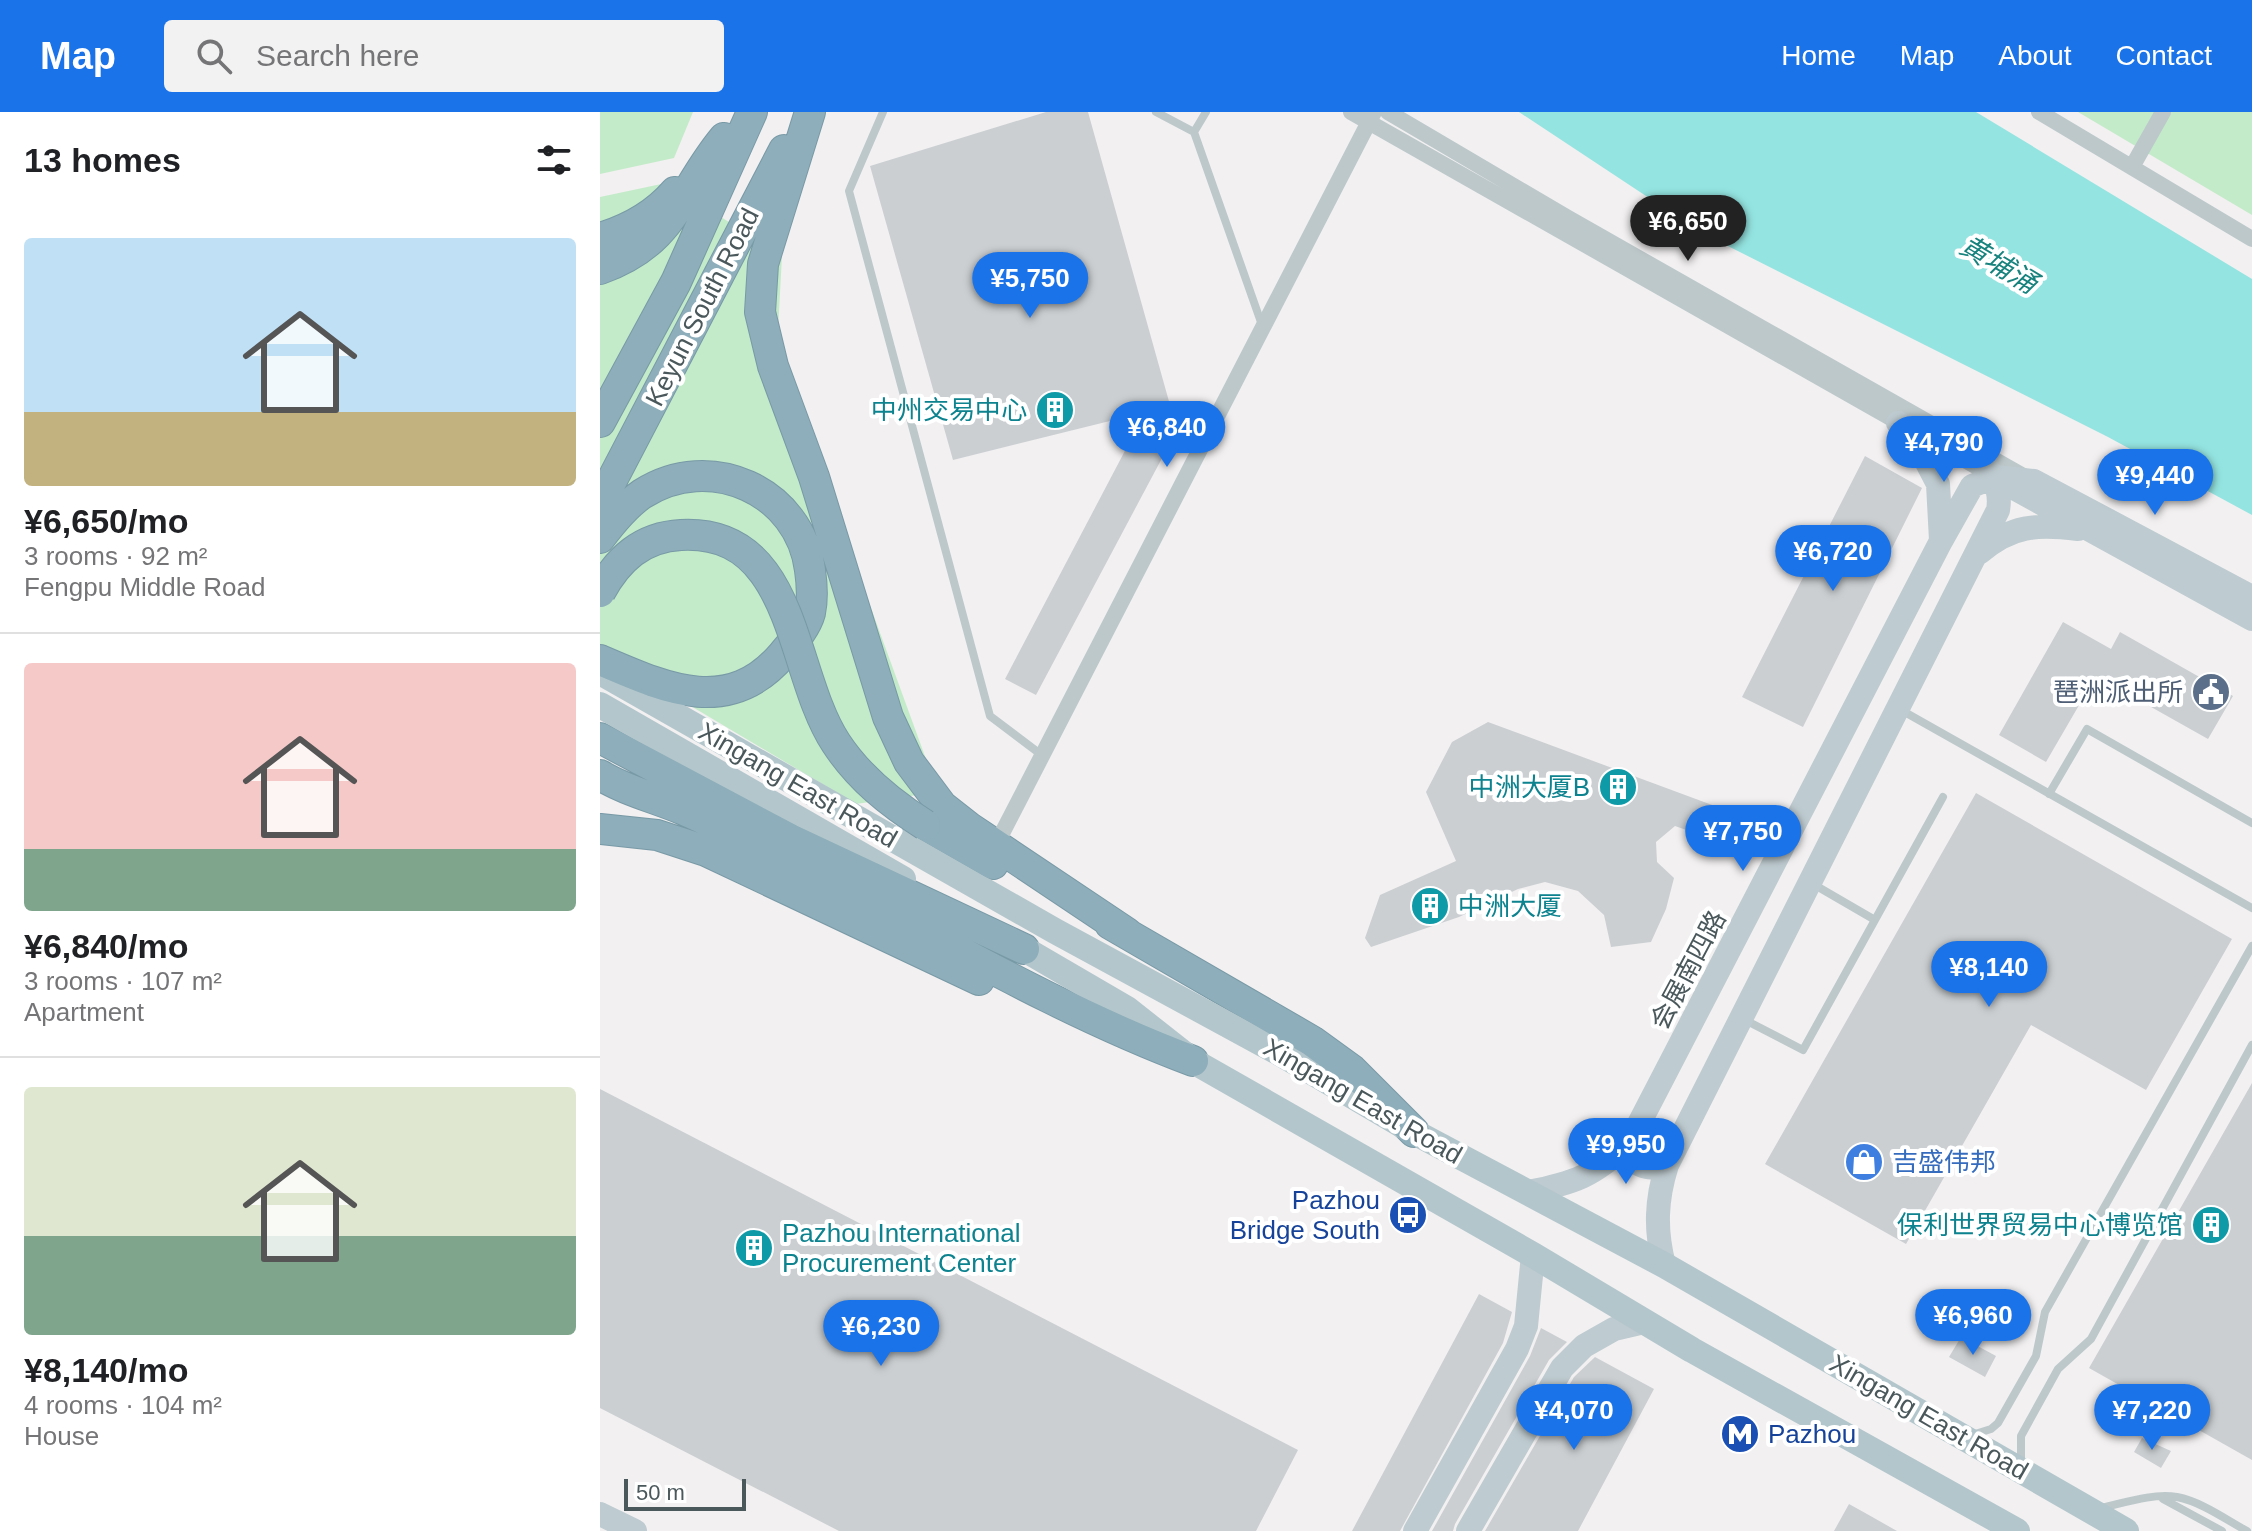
<!DOCTYPE html>
<meta charset="utf-8">
<style>
:root{--surface:#fff;--page:#f2f2f2;--text:#202124;--muted:#757577;--line:#e0e0e0;--accent:#1a73e8}
body{margin:0;font-family:Helvetica,"Noto Sans SC",sans-serif;background:var(--page);color:var(--text);height:100vh;display:flex;flex-direction:column;font-size:30px;white-space:nowrap}
*{box-sizing:border-box;margin:0}
p{font-size:26px;color:var(--muted)}
.icon{flex:none;width:44px;height:44px;fill:none;stroke:currentColor;stroke-width:2;stroke-linecap:round;stroke-linejoin:round}
.map{position:relative;flex:1;overflow:hidden}
.details{display:flex;flex-direction:column;background:var(--surface);width:600px}
.details>*{flex:none}
.scale{position:absolute;left:24px;bottom:20px;width:122px;box-sizing:border-box;padding-left:8px;border:4px solid #4a585c;border-top:0;font-size:22px;line-height:28px;white-space:nowrap;color:#4a585c;-webkit-text-stroke:6px #fff;paint-order:stroke}
.price{position:absolute;translate:-50% -68px;padding:0 18px;border-radius:28px;background:var(--accent);color:#fff;font-size:26px;line-height:52px;filter:drop-shadow(0 2px 4px #0008)}
.price::after{content:'';position:absolute;left:50%;top:48px;width:24px;height:18px;margin-left:-12px;background:inherit;clip-path:polygon(0 0,100% 0,50% 100%)}
.price.active{background:#222;color:#fff}
ul{padding:0;list-style:none}
li{display:grid;align-content:center;gap:16px;height:424px;padding:0 24px}
li+li{border-top:2px solid var(--line)}
li span{display:grid;place-items:center;height:248px;border-radius:8px;color:#555}
li>.icon{margin-inline-start:auto}
span .icon{width:144px;height:144px;fill:#fffc;stroke-width:1}
li b{font-size:34px}
h2{display:flex;justify-content:space-between;align-items:center;height:96px;padding:0 24px;font-size:34px}
header{display:flex;align-items:center;gap:48px;box-sizing:border-box;height:112px;padding:0 40px;background:var(--accent);color:#fff}
header strong{font-size:38px}
nav{display:flex;gap:44px;margin-inline-start:auto;font-size:28px}
.search{width:560px;height:72px;background:var(--page);display:flex;align-items:center;gap:20px;box-sizing:border-box;padding:0 28px;border-radius:8px;color:var(--muted);font-size:30px}
main{display:flex;flex:1;min-height:0}
.map>svg:first-child{display:block}
.green{fill:#c3ebc9}
.water{fill:#94e4e1}
.building{fill:#cbcfd2}
.lines{fill:none;stroke-linecap:round;stroke-linejoin:round}
.highway-casing{stroke:#7899a6;stroke-width:32}
.lane{stroke:#bdc8cb;stroke-width:8}
.street{stroke:#bdc8cb;stroke-width:16}
.secondary{stroke:#becbd0;stroke-width:24}
.primary{stroke:#b3c6cc;stroke-width:26}
.highway{stroke:#8daeba;stroke-width:30}
.highway-bridge-casing{stroke:#7899a6;stroke-width:32;stroke-linecap:butt}
.highway-bridge{stroke:#8daeba;stroke-width:30}
.labels{text-anchor:middle;stroke-width:8;stroke-linejoin:round;paint-order:stroke}
.street-label{font-size:26px;fill:#4a585c;stroke:#fff}
.culture-label{font-size:26px;fill:#0d838f;stroke:#fff;text-anchor:end}
.service-label{font-size:26px;fill:#4e5e75;stroke:#fff;text-anchor:end}
.shop-label{font-size:26px;fill:#366cbe;stroke:#fff;text-anchor:start}
.transit-label{font-size:26px;fill:#164399;stroke:#fff;text-anchor:end}
.water-label{font-size:28px;font-style:italic;fill:#18837e;stroke:#fff}
</style>
<header>
<strong>Map</strong>
<div class="search"><svg class="icon" aria-label="search" viewBox="0 0 24 24"><circle cx="10" cy="10" r="6"/><path d="M15 15l6 6"/></svg>Search here</div>
<nav><a>Home</a><a>Map</a><a>About</a><a>Contact</a></nav>
</header>
<main>
<section class="details">
<h2>13 homes<svg class="icon" aria-label="filters" viewBox="0 0 24 24"><path d="M4 7h16M4 17h16"/><circle cx="9" cy="7" r="2"/><circle cx="15" cy="17" r="2"/></svg></h2>
<ul>
<li><span style="background:linear-gradient(#bfe0f5 70%,#c2b280 0)"><svg class="icon" aria-label="home" viewBox="0 0 24 24"><path d="M3 11l9-7 9 7M6 9v11h12V9"/></svg></span><div><b>¥6,650/mo</b><p>3 rooms · 92 m²</p><p>Fengpu Middle Road</p></div></li>
<li><span style="background:linear-gradient(#f6c9c9 75%,#7fa58c 0)"><svg class="icon" aria-label="home" viewBox="0 0 24 24"><path d="M3 11l9-7 9 7M6 9v11h12V9"/></svg></span><div><b>¥6,840/mo</b><p>3 rooms · 107 m²</p><p>Apartment</p></div></li>
<li><span style="background:linear-gradient(#dfe7d0 60%,#7fa58c 0)"><svg class="icon" aria-label="home" viewBox="0 0 24 24"><path d="M3 11l9-7 9 7M6 9v11h12V9"/></svg></span><div><b>¥8,140/mo</b><p>4 rooms · 104 m²</p><p>House</p></div></li>
</ul>
</section>
<div class="map">
<svg width="1652" height="1419" viewBox="0 0 1652 1419">
<rect width="100%" height="100%" fill="#f2f0f1"/>
<path class="green" d="M 0,0 L 93,0 L 74,46 L 0,62 Z
M 1478,0 L 1652,0 L 1652,103 Z
M 66,71 L 182,143 L 177,238 L 338,680 L 256,692 L 0,540 L 0,85 Z"/>
<path class="water" d="M 919,0 L 1376,0 L 1652,167 L 1652,403 L 1508,325 L 1102,121 Z"/>
<path class="building" d="M 446,0 L 488,0 L 577,318 L 436,583 L 405,567 L 528,333 L 522,306 L 353,348 L 270,54 Z
M 1265,344 L 1322,376 L 1203,615 L 1142,585 Z
M 1463,510 L 1511,537 L 1520,520 L 1633,584 L 1608,627 L 1496,564 L 1446,650 L 1399,623 Z
M 888,610 L 1131,700 L 1120,730 L 1075,714 L 1056,730 L 1057,750 L 1074,766 L 1066,797 L 1051,830 L 1011,835 L 1004,803 L 978,779 L 945,770 L 918,777 L 859,805 L 771,835 L 765,826 L 780,783 L 856,749 L 826,680 L 852,630 Z
M 1376,681 L 1632,827 L 1546,978 L 1431,913 L 1306,1132 L 1165,1052 Z
M 1652,971 L 1652,1348 L 1489,1256 Z
M 0,977 L 698,1338 L 656,1419 L 239,1419 L 0,1296 Z
M 879,1182 L 912,1200 L 903,1231 L 800,1419 L 752,1419 Z
M 941,1216 L 967,1230 L 949,1248 L 855,1412 L 853,1419 L 832,1419 L 930,1244 Z
M 1361,1225 L 1396,1244 L 1385,1265 L 1349,1245 Z
M 995,1245 L 1054,1277 L 978,1419 L 885,1419 L 974,1265 Z
M 1542,1326 L 1571,1339 L 1561,1356 L 1534,1340 Z
M 1249,1392 L 1267,1402 L 1297,1419 L 1234,1419 Z"/>
<g class="lines">
<defs>
<path id="highway" d="M 210,0 L 163,152 L 160,200 L 173,254 L 214,365 L 288,605 L 309,650 L 342,694 L 370,716 L 527,821
M 0,126 C 30,117 55,103 75,80
M 0,157 C 76,130 79,80 124,26
M 0,310 L 76,170 L 152,0
M 0,391 L 184,38
M 0,426 C 12,410 26,393 42,382 C 110,338 200,379 210,458 C 212,472 213,487 210,501 C 206,516 193,530 183,542 C 129,606 65,576 0,548
M 0,626 L 190,727 L 424,837
M 0,663 C 26,679 56,686 84,698 C 112,710 140,724 167,738 C 308,808 446,894 593,949
M 325,713 L 393,752
M 0,717 L 57,723 L 106,739 L 379,868
M 510,812 L 712,929 L 752,958 L 814,1020"/>
</defs>
<use href="#highway" class="highway-casing"/>
<path class="lane" d="M 283,0 L 249,79 L 390,604 L 443,644
M 556,0 L 594,20 L 662,213
M 594,20 L 606,0
M 1301,598 L 1652,796
M 1449,682 L 1487,617 L 1652,711
M 1213,772 L 1275,808
M 1143,907 L 1203,938 L 1343,685
M 1372,1323 L 1391,1317 L 1398,1311 L 1436,1244 L 1445,1200 L 1652,834
M 1421,1351 L 1421,1324 L 1458,1257 L 1491,1227 L 1652,933
M 1563,1387 L 1622,1419
M 1501,1396 C 1524,1391 1552,1381 1577,1385 C 1602,1390 1625,1407 1647,1419"/>
<path class="street" d="M 751,0 L 1386,360
M 788,0 L 968,106 L 1425,365
M 1439,0 L 1652,127
M 1532,55 L 1563,0
M 396,733 L 774,0"/>
<path class="secondary" d="M 1298,311 L 1324,345 L 1338,372 L 1341,428
M 1403,370 L 1652,507
M 1379,441 C 1411,413 1437,412 1478,417
M 1029,1031 C 1030,1055 1047,1059 1067,1053
M 928,1080 C 975,1071 993,1064 1029,1031 L 1341,429 L 1372,374 L 1394,365 L 1434,369 L 1652,485
M 1064,1153 C 1055,1118 1056,1088 1067,1053 L 1398,398 C 1403,371 1385,354 1370,334
M 0,1402 L 35,1419
M 815,1419 L 917,1237 L 926,1214 L 933,1143
M 868,1419 L 962,1256 L 984,1234 L 1014,1217 L 1044,1210"/>
<path class="primary" d="M 0,560 L 455,819 L 676,939 L 814,1020 L 1064,1153 L 1526,1419
M 0,593 L 303,767
M 407,827 L 527,897 L 593,949 L 933,1143 L 1092,1238 L 1417,1419"/>
<use href="#highway" class="highway"/>
<defs>
<path id="highway-bridge" d="M 0,480 C 18,447 42,425 81,423 C 197,417 189,560 236,631 C 259,666 290,691 325,713"/>
</defs>
<use href="#highway-bridge" class="highway-bridge-casing"/>
<use href="#highway-bridge" class="highway-bridge"/>
</g>
<defs>
<symbol id="building-disc" viewBox="-11 -11 22 22"><circle r="9.5" fill="#0f9aa8" stroke="#fff"/><path d="M-4-6H4V6H1V3H-1V6H-4ZM-2.5-4.3h1.7v1.8h-1.7ZM.8-4.3h1.7v1.8H.8ZM-2.5-1h1.7V.8h-1.7ZM.8-1h1.7V.8H.8Z" fill="#fff"/></symbol>
<symbol id="civic-disc" viewBox="-11 -11 22 22"><circle r="9.5" fill="#5c6f8a" stroke="#fff"/><path d="M-.6-6.5H3V-4.5H.6V-3L4-1V1h2V6H-6V1h2V-1L-.6-3ZM-1.2 2.5V6h2.4V2.5Z" fill="#fff"/></symbol>
<symbol id="shop-disc" viewBox="-11 -11 22 22"><circle r="9.5" fill="#3f7fe0" stroke="#fff"/><path d="M-5-2.5h2.3a2.7 3.5 0 0 1 5.4 0H5L5.5 6h-11ZM-1.5-2.5h3a1.5 2.3 0 0 0-3 0Z" fill="#fff"/></symbol>
<symbol id="bus-disc" viewBox="-11 -11 22 22"><circle r="9.5" fill="#1a4fb4" stroke="#fff"/><path d="M-5-6H5V4H4V6H2V4H-2V6H-4V4H-5ZM-3.5-4V0h7V-4ZM-3.5 1.2v1.5H-2V1.2ZM2 1.2v1.5H3.5V1.2Z" fill="#fff"/></symbol>
<symbol id="metro-disc" viewBox="-11 -11 22 22"><circle r="9.5" fill="#1a4fb4" stroke="#fff"/><path d="M-5.5 5V-5H-3L0 0L3-5H5.5V5H3V-.5L0 4L-3-.5V5Z" fill="#fff"/></symbol>
</defs>
<g fill-rule="evenodd">
<use href="#building-disc" x="433" y="276" width="44" height="44"/>
<use href="#civic-disc" x="1589" y="558" width="44" height="44"/>
<use href="#building-disc" x="996" y="653" width="44" height="44"/>
<use href="#building-disc" x="808" y="772" width="44" height="44"/>
<use href="#shop-disc" x="1242" y="1028" width="44" height="44"/>
<use href="#bus-disc" x="786" y="1081" width="44" height="44"/>
<use href="#building-disc" x="1589" y="1091" width="44" height="44"/>
<use href="#building-disc" x="132" y="1114" width="44" height="44"/>
<use href="#metro-disc" x="1118" y="1300" width="44" height="44"/>
</g>
<g class="labels">
<g class="street-label">
<text transform="translate(102 195) rotate(-63)" y="9">Keyun South Road</text>
<text transform="translate(198 673) rotate(30)" y="9">Xingang East Road</text>
<text transform="translate(1088 858) rotate(-62)" y="9">会展南四路</text>
<text transform="translate(763 989) rotate(30)" y="9">Xingang East Road</text>
<text transform="translate(1329 1305) rotate(30)" y="9">Xingang East Road</text>
</g>
<g class="culture-label">
<text x="427" y="307">中州交易中心</text>
<text x="990" y="684">中洲大厦B</text>
<text x="858" y="803" text-anchor="start">中洲大厦</text>
<text x="1583" y="1122">保利世界贸易中心博览馆</text>
<text x="182" y="1130" text-anchor="start">Pazhou International<tspan x="182" dy="30">Procurement Center</tspan></text>
</g>
<g class="service-label">
<text x="1583" y="589">琶洲派出所</text>
</g>
<g class="shop-label">
<text x="1292" y="1059">吉盛伟邦</text>
</g>
<g class="transit-label">
<text x="780" y="1097">Pazhou<tspan x="780" dy="30">Bridge South</tspan></text>
<text x="1168" y="1331" text-anchor="start">Pazhou</text>
</g>
<g class="water-label">
<text transform="translate(1399 152) rotate(31)" y="10">黄埔涌</text>
</g>
</g>
</svg>
<div class="scale">50 m</div>
<b class="price active" style="left:1088px;top:151px">¥6,650</b>
<b class="price" style="left:430px;top:208px">¥5,750</b>
<b class="price" style="left:567px;top:357px">¥6,840</b>
<b class="price" style="left:1344px;top:372px">¥4,790</b>
<b class="price" style="left:1555px;top:405px">¥9,440</b>
<b class="price" style="left:1233px;top:481px">¥6,720</b>
<b class="price" style="left:1143px;top:761px">¥7,750</b>
<b class="price" style="left:1389px;top:897px">¥8,140</b>
<b class="price" style="left:1026px;top:1074px">¥9,950</b>
<b class="price" style="left:1373px;top:1245px">¥6,960</b>
<b class="price" style="left:281px;top:1256px">¥6,230</b>
<b class="price" style="left:974px;top:1340px">¥4,070</b>
<b class="price" style="left:1552px;top:1340px">¥7,220</b>
</div>
</main>
